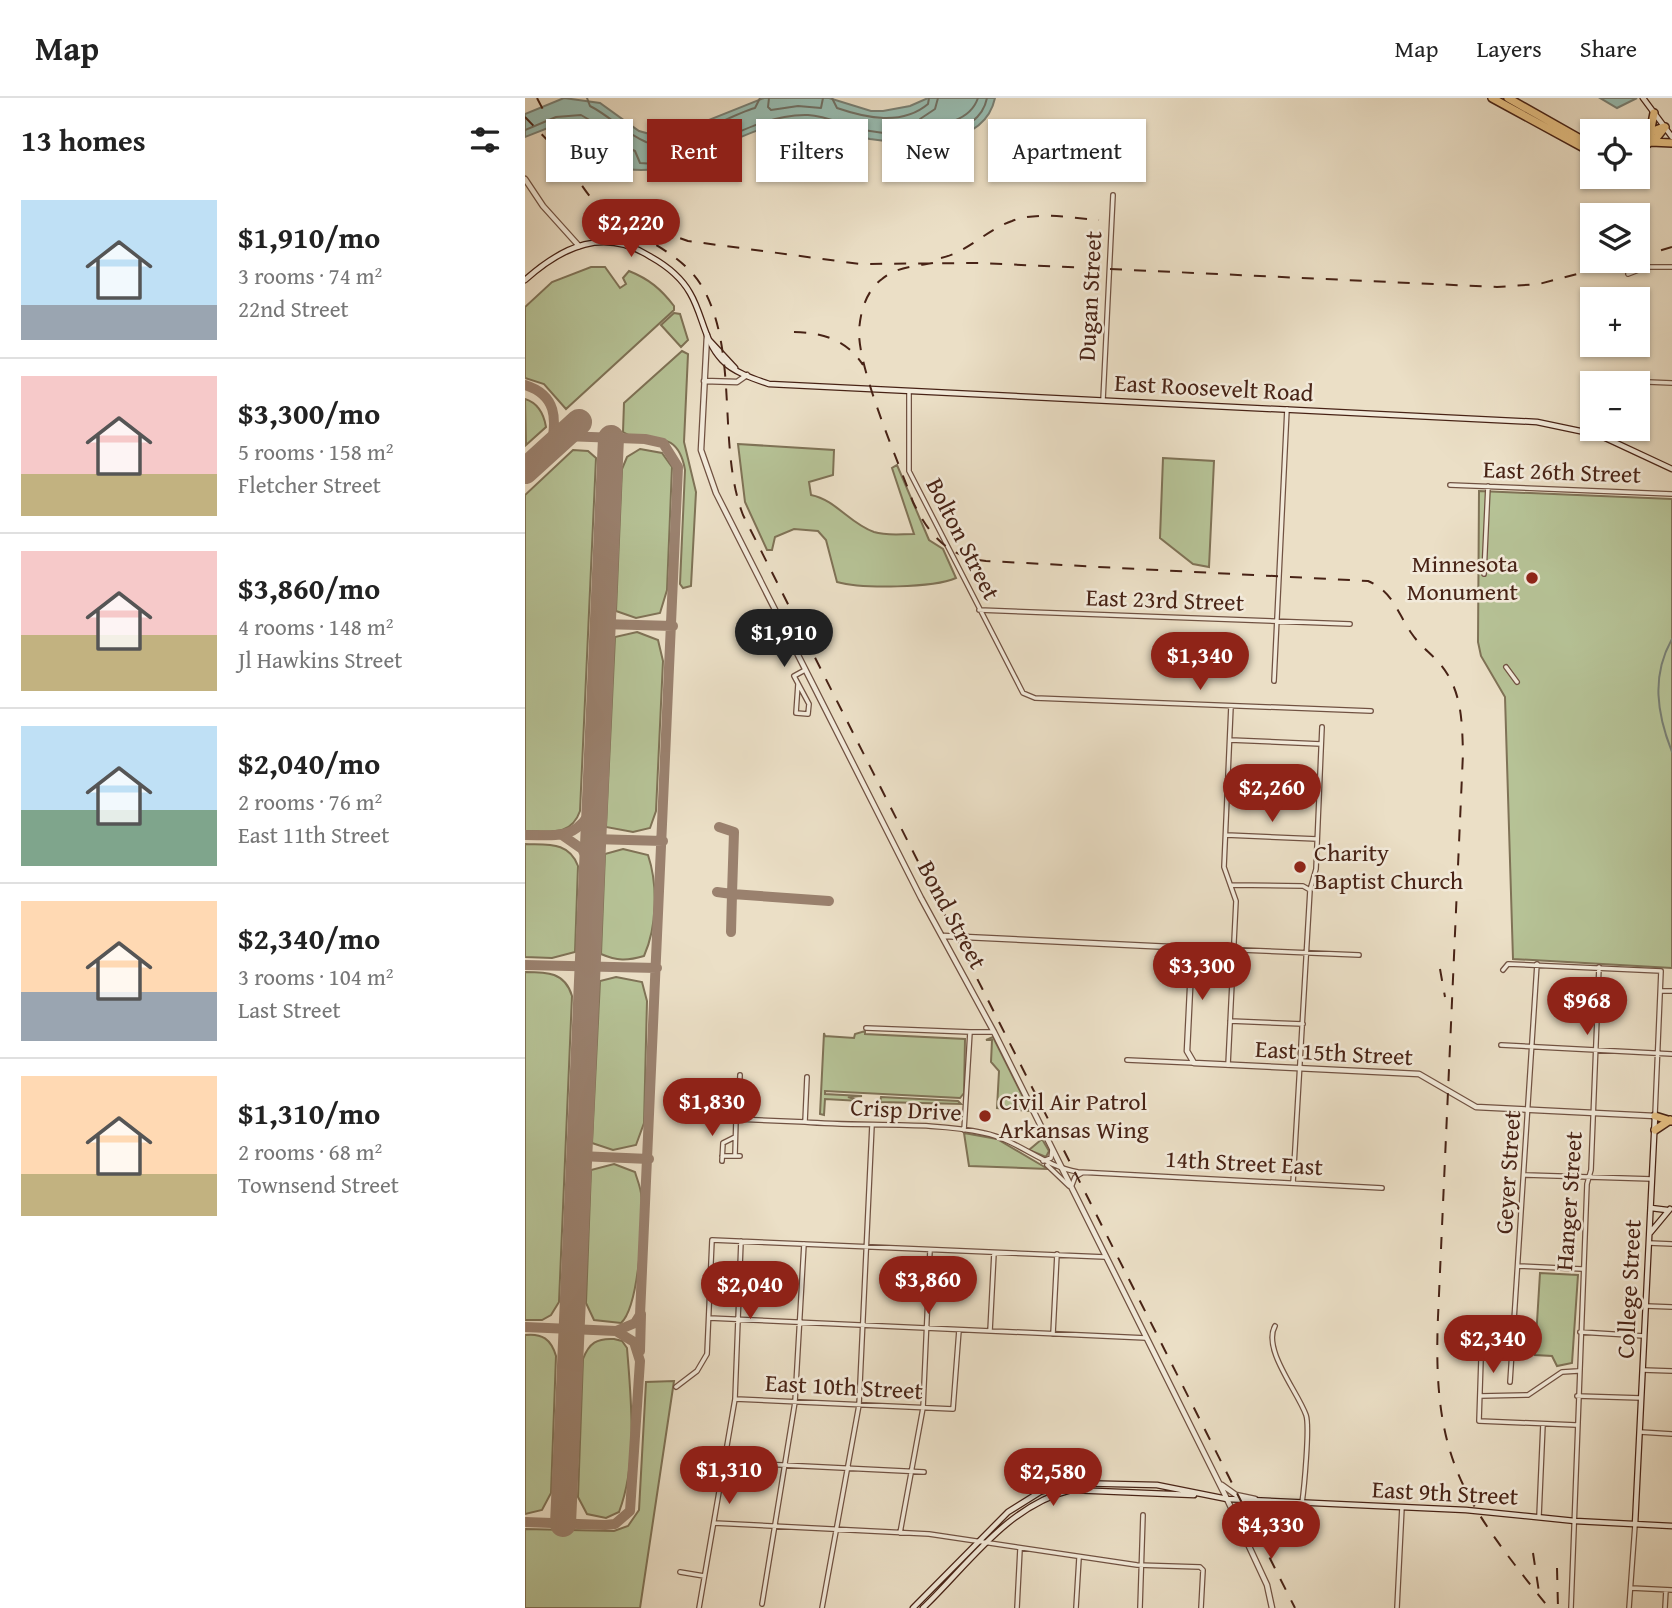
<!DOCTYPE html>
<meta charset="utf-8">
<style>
:root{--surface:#fff;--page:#f6f6f6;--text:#222;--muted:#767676;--line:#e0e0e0;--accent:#8f2418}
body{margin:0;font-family:"Gentium Book Plus",serif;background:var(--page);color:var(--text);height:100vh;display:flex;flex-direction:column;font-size:26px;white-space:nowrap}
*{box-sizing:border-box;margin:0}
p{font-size:23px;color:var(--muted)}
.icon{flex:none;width:38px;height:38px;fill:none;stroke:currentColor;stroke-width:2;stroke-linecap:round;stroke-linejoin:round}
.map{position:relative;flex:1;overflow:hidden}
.drawer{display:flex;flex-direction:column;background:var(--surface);width:525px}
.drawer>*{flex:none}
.banner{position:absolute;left:21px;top:21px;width:665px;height:63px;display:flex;gap:14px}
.buttons{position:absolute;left:1055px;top:21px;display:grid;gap:14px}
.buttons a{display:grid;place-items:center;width:70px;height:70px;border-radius:0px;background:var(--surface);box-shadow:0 2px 5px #0004;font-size:35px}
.price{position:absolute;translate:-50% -60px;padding:0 16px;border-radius:24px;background:var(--accent);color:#fff;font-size:23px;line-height:46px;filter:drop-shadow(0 2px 4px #0008)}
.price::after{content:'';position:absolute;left:50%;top:42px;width:21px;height:16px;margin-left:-10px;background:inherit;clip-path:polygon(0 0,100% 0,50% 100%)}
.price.selected{background:#222;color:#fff}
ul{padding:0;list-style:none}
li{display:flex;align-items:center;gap:21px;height:175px;padding:0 21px}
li+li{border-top:2px solid var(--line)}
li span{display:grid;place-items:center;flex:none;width:196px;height:140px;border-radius:0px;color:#555}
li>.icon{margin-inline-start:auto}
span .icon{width:84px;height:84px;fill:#fffc;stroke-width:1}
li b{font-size:30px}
h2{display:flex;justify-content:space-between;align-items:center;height:84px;padding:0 21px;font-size:30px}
.chip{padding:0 24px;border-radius:0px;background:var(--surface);box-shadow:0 2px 5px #0004;font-size:24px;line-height:63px}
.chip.selected{background:var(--accent);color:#fff}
header{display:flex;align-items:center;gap:42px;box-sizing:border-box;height:98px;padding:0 35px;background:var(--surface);border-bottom:2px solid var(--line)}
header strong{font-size:33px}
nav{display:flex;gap:38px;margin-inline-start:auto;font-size:24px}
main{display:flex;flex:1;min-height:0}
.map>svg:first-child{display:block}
.green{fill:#b6c296;stroke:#7f7256;stroke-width:2}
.water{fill:#98bdb2;stroke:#787f74;stroke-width:2}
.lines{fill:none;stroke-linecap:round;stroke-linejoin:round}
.shore{stroke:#707064;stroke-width:2}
.stream{stroke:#787f74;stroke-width:2}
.taxiway{stroke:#9a816e;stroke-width:10}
.runway{stroke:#9a816e;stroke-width:26}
.minor-casing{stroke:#715242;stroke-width:6}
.tertiary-casing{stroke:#715242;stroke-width:7}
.secondary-casing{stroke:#482316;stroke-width:7}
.motorway-casing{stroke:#482316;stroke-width:10}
.minor{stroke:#f2eada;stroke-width:3.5}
.tertiary{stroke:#f2eada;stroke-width:4.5}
.secondary{stroke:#f2eada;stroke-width:4.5}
.motorway{stroke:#e6c083;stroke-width:7}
.rail{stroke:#482316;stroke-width:2;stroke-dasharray:12 12;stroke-linecap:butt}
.poi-dot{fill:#8f2418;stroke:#f2eada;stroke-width:2.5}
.labels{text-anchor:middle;stroke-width:5;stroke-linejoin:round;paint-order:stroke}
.street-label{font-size:24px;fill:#482316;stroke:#f2eada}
.poi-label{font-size:24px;fill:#482316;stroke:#f2eada;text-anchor:start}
</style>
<header>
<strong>Map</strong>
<nav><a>Map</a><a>Layers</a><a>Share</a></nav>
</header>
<main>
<section class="drawer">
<h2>13 homes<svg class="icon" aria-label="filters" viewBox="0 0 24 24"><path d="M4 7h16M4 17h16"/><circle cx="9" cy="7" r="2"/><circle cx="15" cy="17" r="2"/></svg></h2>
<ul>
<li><span style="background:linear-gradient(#bfe0f5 75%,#9aa5b1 0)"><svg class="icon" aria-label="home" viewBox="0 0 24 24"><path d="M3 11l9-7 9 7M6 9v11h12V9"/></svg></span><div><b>$1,910/mo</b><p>3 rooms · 74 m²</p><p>22nd Street</p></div></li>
<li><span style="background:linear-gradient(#f6c9c9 70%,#c2b280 0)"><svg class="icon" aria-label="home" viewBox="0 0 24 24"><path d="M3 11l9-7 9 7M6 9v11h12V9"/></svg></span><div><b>$3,300/mo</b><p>5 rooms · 158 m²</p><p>Fletcher Street</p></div></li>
<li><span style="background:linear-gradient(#f6c9c9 60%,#c2b280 0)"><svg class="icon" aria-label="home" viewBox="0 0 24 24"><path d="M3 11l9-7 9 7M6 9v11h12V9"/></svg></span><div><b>$3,860/mo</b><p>4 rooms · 148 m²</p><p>Jl Hawkins Street</p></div></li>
<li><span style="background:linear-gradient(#bfe0f5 60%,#7fa58c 0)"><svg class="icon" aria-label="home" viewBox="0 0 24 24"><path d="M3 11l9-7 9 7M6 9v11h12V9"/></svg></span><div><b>$2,040/mo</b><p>2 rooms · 76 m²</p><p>East 11th Street</p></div></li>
<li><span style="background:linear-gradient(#ffd9b3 65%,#9aa5b1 0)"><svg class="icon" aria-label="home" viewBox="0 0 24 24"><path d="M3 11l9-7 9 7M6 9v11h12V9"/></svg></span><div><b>$2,340/mo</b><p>3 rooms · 104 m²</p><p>Last Street</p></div></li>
<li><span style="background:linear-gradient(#ffd9b3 70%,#c2b280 0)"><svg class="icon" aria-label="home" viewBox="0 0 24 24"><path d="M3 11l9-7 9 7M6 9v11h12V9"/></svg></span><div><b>$1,310/mo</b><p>2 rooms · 68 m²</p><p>Townsend Street</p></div></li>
</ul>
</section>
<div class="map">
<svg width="1147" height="1510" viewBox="0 0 1147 1510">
<rect width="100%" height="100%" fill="#ebdfc6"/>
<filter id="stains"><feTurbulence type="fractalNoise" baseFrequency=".00286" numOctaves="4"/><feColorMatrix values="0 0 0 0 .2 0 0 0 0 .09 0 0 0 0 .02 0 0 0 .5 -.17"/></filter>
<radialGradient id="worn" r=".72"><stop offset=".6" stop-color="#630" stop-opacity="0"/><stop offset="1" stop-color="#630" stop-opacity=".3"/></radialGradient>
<path class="green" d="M 66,169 L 80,169 L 95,190 L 101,186 L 98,180 L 104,173 C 124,181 136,191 149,208 L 149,212 L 41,311 L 19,286 L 0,280 L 0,209 L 27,184 Z
M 149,215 L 155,216 L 163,242 L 156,249 L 136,227 Z
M 157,253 L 163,256 L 159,344 L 171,394 L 166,488 L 158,490 L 155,486 L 160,372 C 152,325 119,349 98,334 L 99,305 Z
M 0,301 C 13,305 19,317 21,329 L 1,347 Z
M 213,346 L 309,352 L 308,377 L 284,384 L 286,397 C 311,402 325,426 349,434 C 362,438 375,436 389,436 L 367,370 L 372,367 L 404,442 L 418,451 L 431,480 C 408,490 337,491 312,484 L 301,442 L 293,433 L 269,431 L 250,439 L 247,452 L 242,452 L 220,404 Z
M 115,351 L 137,355 L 147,369 L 142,492 L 135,515 L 111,520 L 91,513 L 97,371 L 102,359 Z
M 48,352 L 63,353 L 71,360 L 55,713 C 46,739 24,733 0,733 L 0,397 Z
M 638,360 L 689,363 L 684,469 L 668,466 L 635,440 Z
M 954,393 L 1147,401 L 1147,870 L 988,861 L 980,599 L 956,558 L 953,544 Z
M 112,534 L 133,542 L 138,563 L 131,713 L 125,730 L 108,734 L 81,729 L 90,539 Z
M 0,746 C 22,747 44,743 53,768 L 50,854 L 27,860 L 0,859 Z
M 98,751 L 123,757 C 133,787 132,829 119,858 C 102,863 92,863 76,856 L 80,756 Z
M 0,874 C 22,874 40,874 47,898 L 34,1204 L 26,1217 L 17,1222 L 0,1222 Z
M 91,879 L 117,884 L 122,903 L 119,1025 L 111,1047 L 88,1052 L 67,1045 L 75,883 Z
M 340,933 L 340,936 L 440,941 L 439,995 L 435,1000 L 300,993 L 300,996 L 337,998 L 323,999 L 336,1003 L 300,1001 L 299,1017 L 295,1016 L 299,935 L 300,938 L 329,940 L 330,936 Z
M 468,939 L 505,1013 L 472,1010 L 474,973 L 466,964 L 467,942 L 461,942 Z
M 356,999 L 433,1003 L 436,1006 L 355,1004 Z
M 439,1035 L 472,1041 L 523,1071 L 444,1068 Z
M 517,1041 L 524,1053 L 521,1059 L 504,1052 Z
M 89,1066 L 110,1074 C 112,1081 115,1088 116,1095 C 119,1121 114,1209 96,1225 L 69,1222 L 61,1205 L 66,1072 Z
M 1015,1175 L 1053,1177 L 1047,1265 L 1032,1268 L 1027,1258 L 1010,1257 Z
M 0,1237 C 17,1235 26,1241 31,1258 L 26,1395 L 17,1412 L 0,1416 Z
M 89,1241 L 97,1243 L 102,1250 C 106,1301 113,1364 94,1414 L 81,1420 L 62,1416 L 53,1399 L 58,1261 C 64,1245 72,1240 89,1241 Z
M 149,1283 L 115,1510 L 0,1510 L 0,1431 L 89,1433 L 103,1428 L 114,1412 L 121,1284 Z"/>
<path class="water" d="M 39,0 L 75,5 L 114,33 L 139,40 L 239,0 L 304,0 L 346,13 L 358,13 L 385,8 L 403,0 L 470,0 C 459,51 386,47 345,41 C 322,37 301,25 278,24 C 211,23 157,89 89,68 L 93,62 L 106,62 L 106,59 L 92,53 L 76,37 L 55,24 L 33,26 L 0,39 L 0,16 Z
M 1075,0 L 1112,0 L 1092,10 Z"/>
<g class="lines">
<path class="shore" d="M 62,0 L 65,8 C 85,18 101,36 121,44 C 149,54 200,18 230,10 L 235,0
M 244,0 L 243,9 L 246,12 L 273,8 L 296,10 L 298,0
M 307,0 L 312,10 C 341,20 377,28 403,6 L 404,0
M 413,0 L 410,11 L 395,21 L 396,26 C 418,28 445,23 453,0
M 0,32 L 31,19 L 56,17 L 80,31 L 95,46 L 110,53 L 115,65 C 166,71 221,15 283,17 C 304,18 324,30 345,33 C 380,39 453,45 462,0"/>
<path class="stream" d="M 1147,541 C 1126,578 1132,616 1147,654"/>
<path class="taxiway" d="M 0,287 C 32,297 32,321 26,350
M 77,526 L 148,528
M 194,729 L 209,734 L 207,796 L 304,803
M 0,737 C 36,737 51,742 69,708
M 37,737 L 57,751 L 67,770
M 68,741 L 138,743
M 192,794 L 207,796 L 206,834
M 0,867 L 132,870
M 54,1058 L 124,1061
M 0,1229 L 91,1233 L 110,1225 L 115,1217 L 153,369 L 138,345 L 120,341 L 39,338
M 115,1253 L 116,1216
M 0,1424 L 80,1427 L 90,1426 L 105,1413 L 115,1263 L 109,1244 L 91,1233"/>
<path class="runway" d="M 0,373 L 54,324
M 38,1426 L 86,340"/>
<defs>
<path id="minor" d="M 1103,176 L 1121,169 L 1147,169
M 1075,282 L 1147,285
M 384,293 L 384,373 L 498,595 L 510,600 L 846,613
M 578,302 L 588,97
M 925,387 L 1147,396
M 959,476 L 963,388
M 454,512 L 825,526
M 981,569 L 992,584
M 749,583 L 762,311
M 273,586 L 271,615 L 283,616 L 284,606 L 269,578 L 280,572
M 705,642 L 796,646
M 702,689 L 794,694
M 701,737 L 792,741
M 706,787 L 778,788 L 785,792
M 667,850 L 834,857
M 978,872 L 983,866 L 1136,873 L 1130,1017
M 1136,893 L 1147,893
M 705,923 L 778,926
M 341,930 L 445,934 L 439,1032
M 445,934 L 469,934
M 976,947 L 1147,956
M 602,962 L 669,965
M 703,967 L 711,803 L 699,769 L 706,608
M 282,979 L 280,1024 C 335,1029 407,1023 459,1035 C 493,1042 518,1068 553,1074 L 857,1090
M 213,1021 L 215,977
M 210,1057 L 211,1021 L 280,1024
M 197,1058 L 215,1058
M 197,1063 L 198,1045 L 210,1039
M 518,1063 L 526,1060 L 527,1052
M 522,1067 L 544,1088
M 1001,1077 L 1127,1081
M 768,1085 L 785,792 L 791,771 L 797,629
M 547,1087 L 550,1079 L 557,1075
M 1124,1145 L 1147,1146
M 994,1168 L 1057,1171
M 1121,1208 L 1147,1209
M 184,1220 L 621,1240
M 750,1228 C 737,1251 773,1294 781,1317 C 785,1328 779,1391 777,1405
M 957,1230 L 954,1323 L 1051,1327
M 465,1233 L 469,1155
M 1055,1234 L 1119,1238
M 528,1236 L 532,1156
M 1118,1272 L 1147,1273
M 985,1284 L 1012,866
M 151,1289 L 172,1273 L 182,1256 L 187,1142 L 580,1159
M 955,1298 L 1003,1297 L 1037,1274 L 1053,1273
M 1052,1298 L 1116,1300
M 210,1301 L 428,1311 L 434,1232
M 1115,1334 L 1147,1336
M 174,1352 L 201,1353
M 199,1364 L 399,1374
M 1014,1418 L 1018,1326
M 189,1425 L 404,1436 L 612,1467 L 675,1469 L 678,1472 L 676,1510
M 375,1435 L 398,1310 L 405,1152
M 155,1474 L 179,1478
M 1106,1490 L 1147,1492
M 237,1506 L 270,1304 L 279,1146
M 174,1510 L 210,1301 L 216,1143
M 297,1510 L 334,1307 L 347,1027
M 492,1510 L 495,1451
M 551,1510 L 554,1460
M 615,1510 L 618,1417
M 872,1510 L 877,1409
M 1046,1510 L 1062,1086 L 1066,1072 L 1074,869
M 1104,1510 L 1110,1427
M 1140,1510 L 1141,1492"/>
<path id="tertiary" d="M 0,81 L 18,108 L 54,148
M 182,237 L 176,352 L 191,395 L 396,800 L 469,934 L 702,1401 L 742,1487 L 747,1510
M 179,283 L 212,284 L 222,277
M 419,838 L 667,850 L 662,953 L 669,965 L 894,976 L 951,1009 L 1130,1018
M 697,1387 L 711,1397 L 730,1401
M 712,1417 L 716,1407 L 726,1404"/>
<path id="secondary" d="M 1118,0 L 1147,39
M 0,182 C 38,148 79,129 126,159 C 142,168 156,179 165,195 C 178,217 179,243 197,262 C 208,274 229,281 244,286 L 1012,324 L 1074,337 L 1147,371
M 184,242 L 210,270
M 1126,1110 L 1142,1112
M 1125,1135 L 1145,1111
M 1110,1427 L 1130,1018
M 388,1510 L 483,1414 L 515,1394 L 546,1385 L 632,1387 L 702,1401 L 941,1412 L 1050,1423 L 1147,1428
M 398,1510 C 443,1467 483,1407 546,1392 L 669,1397"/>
<path id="motorway" d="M 967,0 L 1068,55
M 983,0 L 1068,48
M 1125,35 L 1129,15
M 1126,44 L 1147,45
M 1113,46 L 1128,33 L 1139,29
M 1113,53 L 1132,39 L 1140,29
M 1130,1018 L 1146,1023
M 1130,1032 L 1145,1022"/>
</defs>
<use href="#minor" class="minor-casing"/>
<use href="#tertiary" class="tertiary-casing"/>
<use href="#secondary" class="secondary-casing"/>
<use href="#motorway" class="motorway-casing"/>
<use href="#minor" class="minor"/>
<use href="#tertiary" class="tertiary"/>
<use href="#secondary" class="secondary"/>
<use href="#motorway" class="motorway"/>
<path class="rail" d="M 12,0 L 28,31
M 0,19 L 30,50
M 24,24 C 39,55 53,91 80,114 C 112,141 158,153 179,192 C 214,257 192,349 218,417 L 770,1510
M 110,124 L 163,143 L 335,166 L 455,165 L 972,189 L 1014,186 L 1102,163
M 1113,159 L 1147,149
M 416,160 C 443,154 461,132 487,123 C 513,113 546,120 574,122
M 408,165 C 391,168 371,169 357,181 C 341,193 335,214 334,234 C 334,274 373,363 388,404 C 404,437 423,459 461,463 L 843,483 C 869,494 872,515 887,536 C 895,548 907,556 916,567 C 937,593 937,623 938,655 L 913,1219 C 907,1361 938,1403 1024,1510
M 269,234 C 298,235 321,241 338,267
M 915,871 L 920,899
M 1008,1455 L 1014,1494
M 1032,1470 L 1033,1510"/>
</g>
<g class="poi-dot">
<circle cx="1007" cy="480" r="7"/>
<circle cx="775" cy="769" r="7"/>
<circle cx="460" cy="1018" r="7"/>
</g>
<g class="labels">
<g class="street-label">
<text transform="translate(565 198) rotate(-87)" y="8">Dugan Street</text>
<text transform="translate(689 290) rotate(3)" y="8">East Roosevelt Road</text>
<text transform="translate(1037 374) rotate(2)" y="8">East 26th Street</text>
<text transform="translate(438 441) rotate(63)" y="8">Bolton Street</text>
<text transform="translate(640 502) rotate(2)" y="8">East 23rd Street</text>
<text transform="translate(427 817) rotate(62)" y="8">Bond Street</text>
<text transform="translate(809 955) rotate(3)" y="8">East 15th Street</text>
<text transform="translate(381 1012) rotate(3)" y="8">Crisp Drive</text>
<text transform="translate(719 1065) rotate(3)" y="8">14th Street East</text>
<text transform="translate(983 1074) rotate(-86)" y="8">Geyer Street</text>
<text transform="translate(1044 1103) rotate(-86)" y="8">Hanger Street</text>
<text transform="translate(1104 1191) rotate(-87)" y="8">College Street</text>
<text transform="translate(319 1289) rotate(3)" y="8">East 10th Street</text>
<text transform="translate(920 1395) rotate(3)" y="8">East 9th Street</text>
</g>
<g class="poi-label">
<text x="993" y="474" text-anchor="end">Minnesota<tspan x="993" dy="28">Monument</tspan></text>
<text x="789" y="763">Charity<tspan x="789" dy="28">Baptist Church</tspan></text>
<text x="474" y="1012">Civil Air Patrol<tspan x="474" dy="28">Arkansas Wing</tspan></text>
</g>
</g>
<rect width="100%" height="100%" filter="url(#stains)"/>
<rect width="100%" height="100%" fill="url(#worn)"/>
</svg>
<div class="buttons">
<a><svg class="icon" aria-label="locate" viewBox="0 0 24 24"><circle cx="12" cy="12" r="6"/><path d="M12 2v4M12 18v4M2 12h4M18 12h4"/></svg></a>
<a><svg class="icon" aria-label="layers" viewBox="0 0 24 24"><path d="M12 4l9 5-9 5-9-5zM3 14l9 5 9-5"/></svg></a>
<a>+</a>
<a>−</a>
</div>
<b class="price" style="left:106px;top:161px">$2,220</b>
<b class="price selected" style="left:259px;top:571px">$1,910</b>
<b class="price" style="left:675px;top:594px">$1,340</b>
<b class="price" style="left:747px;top:726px">$2,260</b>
<b class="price" style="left:677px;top:904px">$3,300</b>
<b class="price" style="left:1062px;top:939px">$968</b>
<b class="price" style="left:187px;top:1040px">$1,830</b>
<b class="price" style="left:403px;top:1218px">$3,860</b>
<b class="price" style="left:225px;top:1223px">$2,040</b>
<b class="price" style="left:968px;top:1277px">$2,340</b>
<b class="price" style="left:204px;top:1408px">$1,310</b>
<b class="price" style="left:528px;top:1410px">$2,580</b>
<b class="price" style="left:746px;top:1463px">$4,330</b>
<div class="banner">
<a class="chip">Buy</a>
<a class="chip selected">Rent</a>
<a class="chip">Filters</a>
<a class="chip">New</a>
<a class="chip">Apartment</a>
</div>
</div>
</main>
